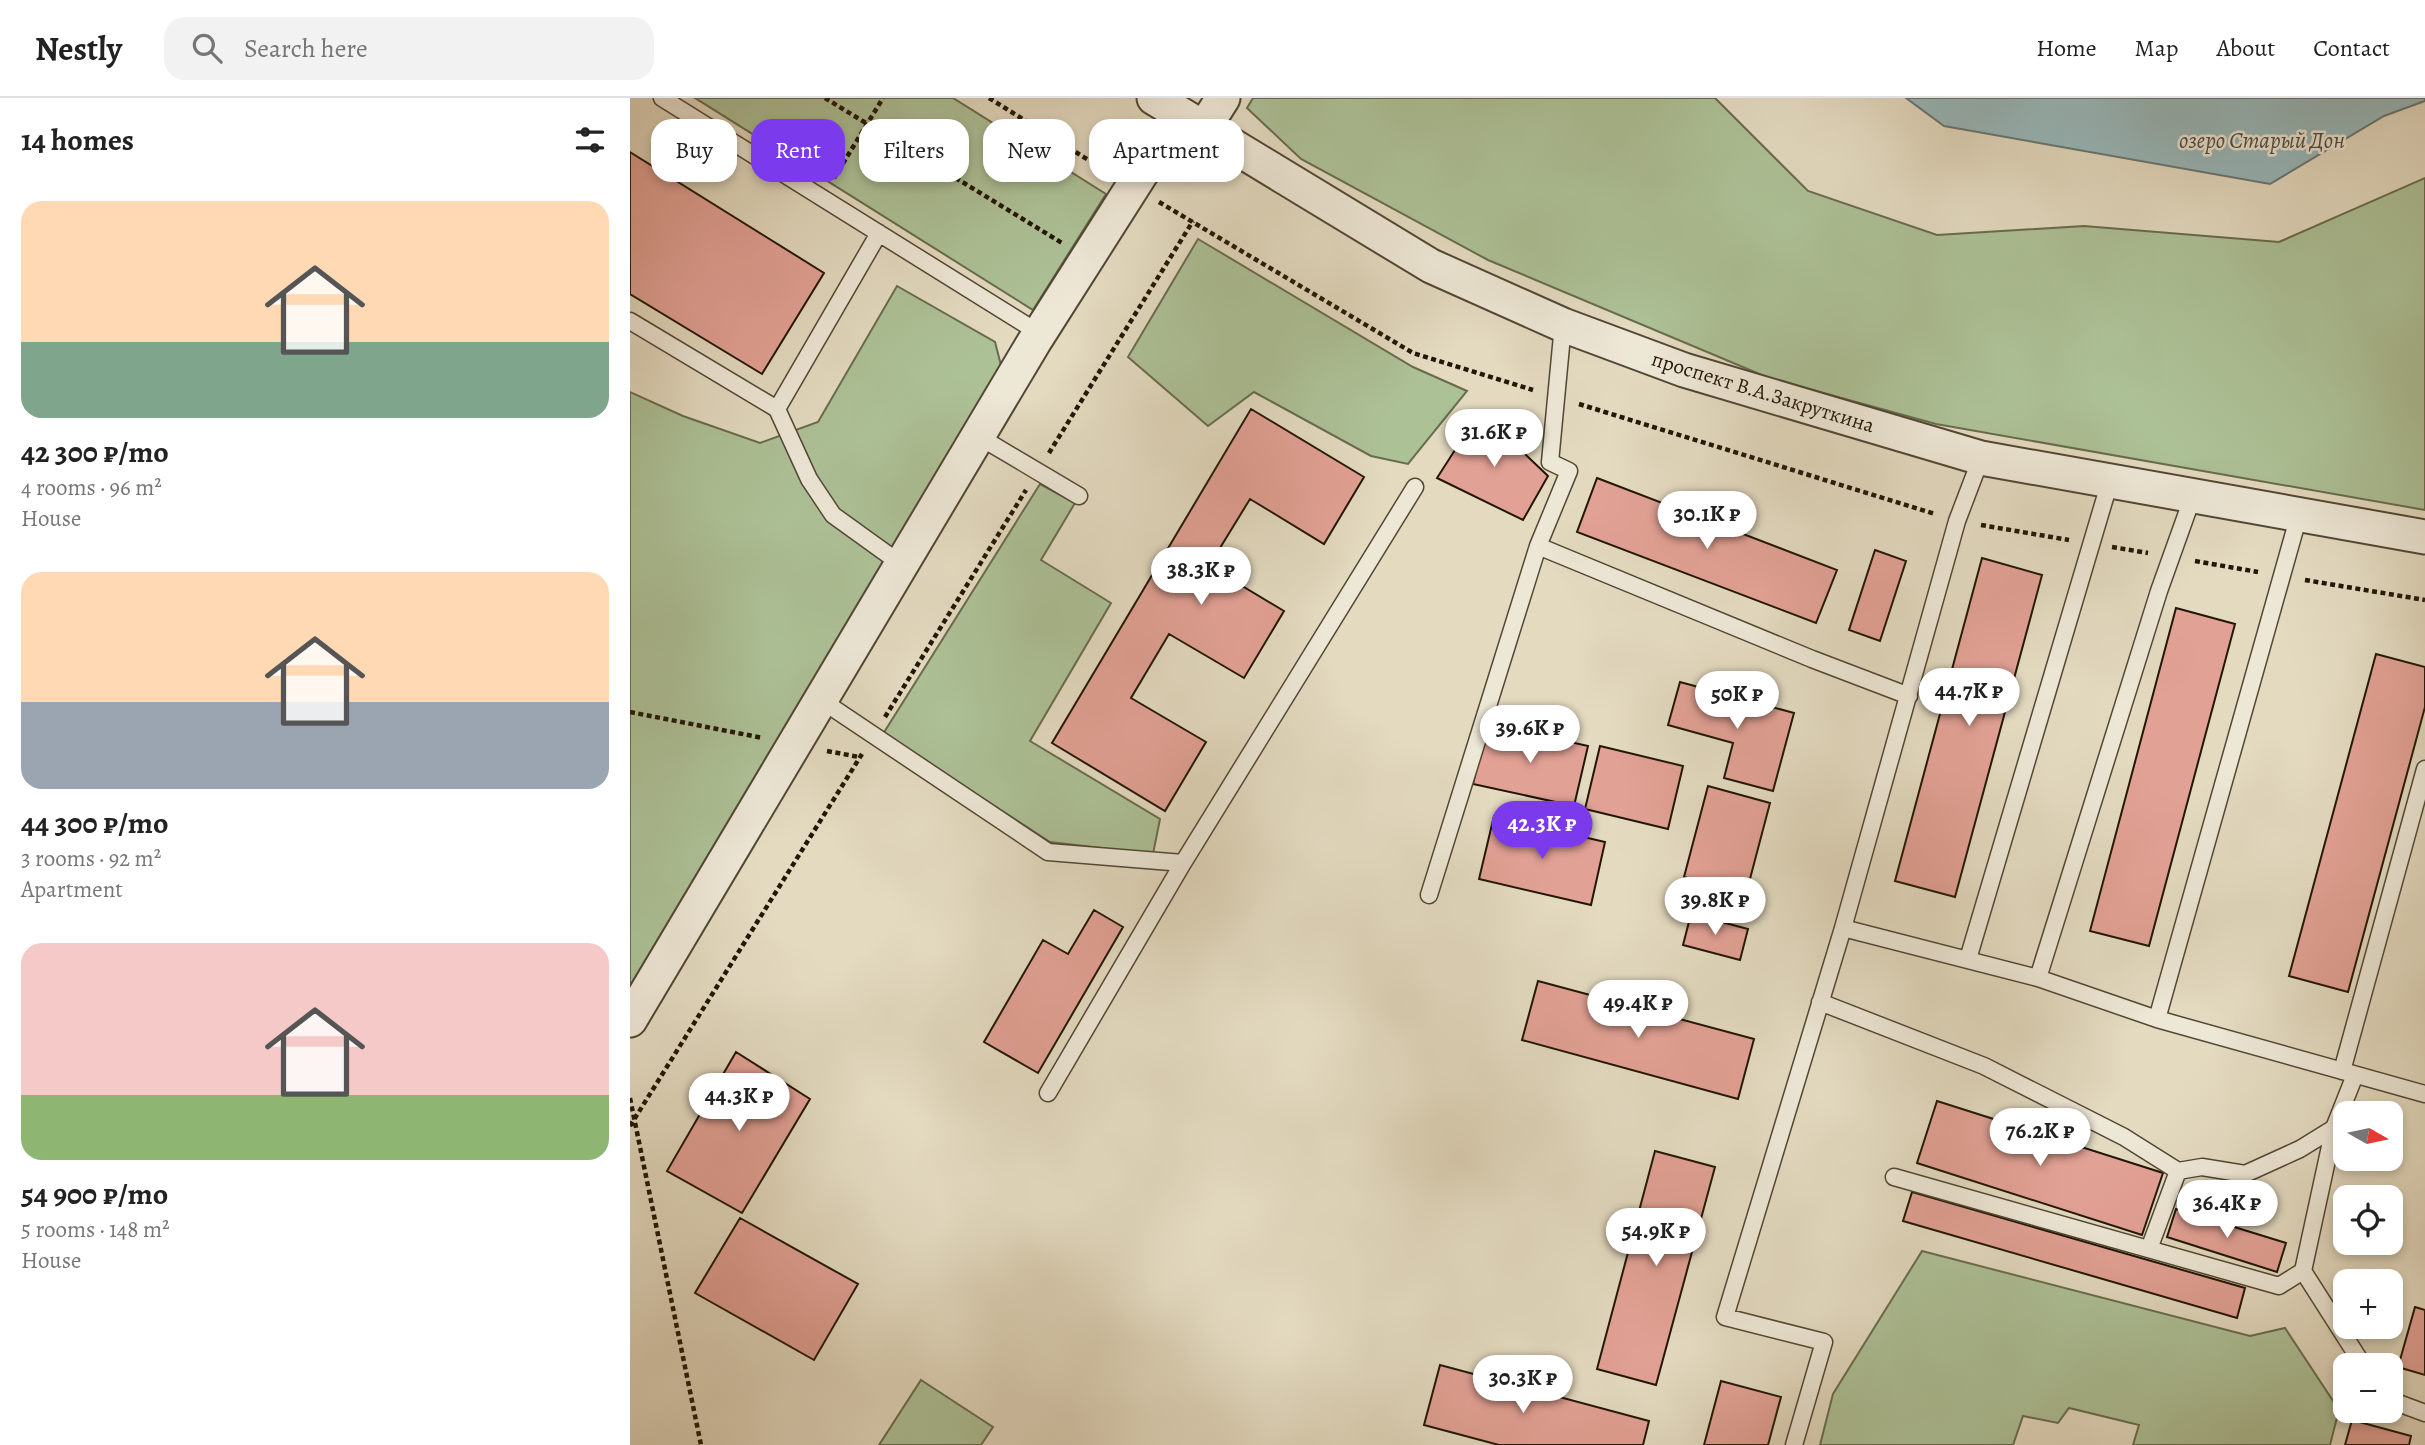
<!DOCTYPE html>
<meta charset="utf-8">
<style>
:root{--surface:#fff;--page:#f2f2f2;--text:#222;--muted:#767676;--line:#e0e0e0;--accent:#7c3aed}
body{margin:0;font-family:Alegreya,serif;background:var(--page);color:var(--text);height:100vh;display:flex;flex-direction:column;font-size:26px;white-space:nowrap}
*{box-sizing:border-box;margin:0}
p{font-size:23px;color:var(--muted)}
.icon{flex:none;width:38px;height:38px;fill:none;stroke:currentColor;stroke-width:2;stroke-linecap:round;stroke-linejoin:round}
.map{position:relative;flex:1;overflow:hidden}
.side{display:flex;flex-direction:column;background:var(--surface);width:630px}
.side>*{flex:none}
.banner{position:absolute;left:21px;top:21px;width:665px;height:63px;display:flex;gap:14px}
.needle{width:46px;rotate:99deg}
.controls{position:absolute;left:1703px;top:1003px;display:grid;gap:14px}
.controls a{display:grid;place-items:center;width:70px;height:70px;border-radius:14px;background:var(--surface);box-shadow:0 4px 10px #0003;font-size:35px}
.price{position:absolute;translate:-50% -60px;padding:0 16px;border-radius:24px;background:#fff;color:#222;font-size:23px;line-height:46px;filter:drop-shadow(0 2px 4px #0008)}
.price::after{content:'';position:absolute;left:50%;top:42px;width:21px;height:16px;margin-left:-10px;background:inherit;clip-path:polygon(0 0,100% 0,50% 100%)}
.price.current{background:var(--accent);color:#fff}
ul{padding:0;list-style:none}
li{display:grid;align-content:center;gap:14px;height:371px;padding:0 21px}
li span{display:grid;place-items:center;height:217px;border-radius:21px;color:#555}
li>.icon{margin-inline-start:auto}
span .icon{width:126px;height:126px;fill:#fffc;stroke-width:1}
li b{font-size:30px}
h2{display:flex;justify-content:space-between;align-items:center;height:84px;padding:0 21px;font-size:30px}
.pill{padding:0 24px;border-radius:21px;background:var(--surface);box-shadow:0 4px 10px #0003;font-size:24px;line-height:63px}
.pill.current{background:var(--accent);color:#fff}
header{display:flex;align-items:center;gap:42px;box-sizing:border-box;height:98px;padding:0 35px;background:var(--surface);border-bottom:2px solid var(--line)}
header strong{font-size:33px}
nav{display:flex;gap:38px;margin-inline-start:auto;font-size:24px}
.search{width:490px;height:63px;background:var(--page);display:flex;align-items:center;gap:18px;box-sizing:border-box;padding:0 24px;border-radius:21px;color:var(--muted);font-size:26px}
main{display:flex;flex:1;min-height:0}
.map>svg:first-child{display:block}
.green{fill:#adc197;stroke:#686c4e;stroke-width:2}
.water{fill:#98b8bb;stroke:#697773;stroke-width:2}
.building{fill:#e2a195;stroke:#221606;stroke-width:2}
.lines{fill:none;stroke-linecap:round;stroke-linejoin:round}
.lane-casing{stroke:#524734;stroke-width:19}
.street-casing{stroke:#524734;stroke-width:37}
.path{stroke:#221606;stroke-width:4.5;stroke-dasharray:5 3.5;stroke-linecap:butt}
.lane{stroke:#ede7d6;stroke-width:16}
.street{stroke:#ede7d6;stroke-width:33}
.labels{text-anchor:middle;stroke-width:5;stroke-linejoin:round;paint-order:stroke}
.street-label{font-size:21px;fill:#221606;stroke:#ede7d6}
.water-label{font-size:23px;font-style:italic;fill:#4b4f45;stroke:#ede7d6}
</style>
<header>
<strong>Nestly</strong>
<div class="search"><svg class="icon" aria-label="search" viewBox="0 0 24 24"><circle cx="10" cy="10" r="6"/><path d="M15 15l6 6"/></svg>Search here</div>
<nav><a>Home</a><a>Map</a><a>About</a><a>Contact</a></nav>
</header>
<main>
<section class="side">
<h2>14 homes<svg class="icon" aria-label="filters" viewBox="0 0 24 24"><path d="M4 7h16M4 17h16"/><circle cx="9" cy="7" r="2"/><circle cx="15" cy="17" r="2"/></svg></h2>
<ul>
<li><span style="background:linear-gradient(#ffd9b3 65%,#7fa58c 0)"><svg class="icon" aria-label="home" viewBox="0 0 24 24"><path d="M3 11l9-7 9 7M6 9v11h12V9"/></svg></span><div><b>42 300 ₽/mo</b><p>4 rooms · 96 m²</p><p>House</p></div></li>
<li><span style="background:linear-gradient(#ffd9b3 60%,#9aa5b1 0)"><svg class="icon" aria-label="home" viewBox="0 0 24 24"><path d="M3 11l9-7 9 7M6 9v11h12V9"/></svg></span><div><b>44 300 ₽/mo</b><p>3 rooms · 92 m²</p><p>Apartment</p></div></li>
<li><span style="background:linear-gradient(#f6c9c9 70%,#8fb573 0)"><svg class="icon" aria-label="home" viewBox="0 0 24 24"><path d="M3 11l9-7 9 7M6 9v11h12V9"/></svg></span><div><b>54 900 ₽/mo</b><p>5 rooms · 148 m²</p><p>House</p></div></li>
</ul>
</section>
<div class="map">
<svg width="1795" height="1347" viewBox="0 0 1795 1347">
<rect width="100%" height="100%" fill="#e3dac0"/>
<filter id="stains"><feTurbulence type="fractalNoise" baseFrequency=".00286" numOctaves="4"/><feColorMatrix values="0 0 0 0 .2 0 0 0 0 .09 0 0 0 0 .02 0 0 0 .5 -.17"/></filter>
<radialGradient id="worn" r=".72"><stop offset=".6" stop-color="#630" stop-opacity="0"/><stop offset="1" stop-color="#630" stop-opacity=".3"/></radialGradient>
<path class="green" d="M 65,0 L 323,0 L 476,96 L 403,212 Z
M 623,0 L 1085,0 L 1178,93 L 1307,137 L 1454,128 L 1649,144 L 1795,80 L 1795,412 L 1306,326 L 1139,280 L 858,162 L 671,61 L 617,10 Z
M 568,141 L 783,269 L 837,293 L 778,366 L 741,358 L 624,294 L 578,328 L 498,259 Z
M 267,188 L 365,244 L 372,271 L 0,890 L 0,294 L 53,318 L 130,345 L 188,324 Z
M 410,386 L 445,405 L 411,462 L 481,505 L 400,643 L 530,721 L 523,756 L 420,744 L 253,636 Z
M 1292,1153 L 1620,1238 L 1655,1230 L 1709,1312 L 1700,1347 L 1503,1347 L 1509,1327 L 1439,1310 L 1428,1325 L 1393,1318 L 1383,1347 L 1190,1347 L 1203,1296 Z
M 291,1282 L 363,1329 L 351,1347 L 249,1347 Z"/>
<path class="water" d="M 1276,0 L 1795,0 L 1795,3 L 1754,18 L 1640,86 L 1314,28 Z"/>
<path class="building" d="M 0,54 L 194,175 L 132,276 L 0,196 Z
M 621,311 L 734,379 L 694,446 L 620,401 L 579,468 L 654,513 L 614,580 L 539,536 L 501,600 L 576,644 L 535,713 L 422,645 Z
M 850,313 L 918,378 L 893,422 L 807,380 Z
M 967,380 L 1207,472 L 1186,525 L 947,434 Z
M 1245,452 L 1276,463 L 1250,543 L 1219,532 Z
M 1352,460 L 1412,477 L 1325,799 L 1265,783 Z
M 1546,510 L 1605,526 L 1519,848 L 1460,833 Z
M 1746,556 L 1795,569 L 1795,609 L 1718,894 L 1659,878 Z
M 1050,584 L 1164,615 L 1143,693 L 1094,680 L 1103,645 L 1038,627 Z
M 857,625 L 958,648 L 944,708 L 843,686 Z
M 970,648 L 1053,668 L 1038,731 L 955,711 Z
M 1078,688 L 1140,705 L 1116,796 L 1054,779 Z
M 864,718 L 975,744 L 961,807 L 849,781 Z
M 464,812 L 493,829 L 408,975 L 354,944 L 413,842 L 438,856 Z
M 1061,816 L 1118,831 L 1110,862 L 1053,847 Z
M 908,883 L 1124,941 L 1108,1001 L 892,942 Z
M 106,954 L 180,1001 L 112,1115 L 37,1073 Z
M 1307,1003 L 1533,1075 L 1512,1137 L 1287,1065 Z
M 1025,1053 L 1085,1069 L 1026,1287 L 967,1271 Z
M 1282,1094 L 1615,1190 L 1607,1220 L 1273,1123 Z
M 1546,1111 L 1656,1145 L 1647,1174 L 1537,1139 Z
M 110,1120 L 228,1186 L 184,1262 L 65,1195 Z
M 1785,1209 L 1795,1212 L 1795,1277 L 1768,1269 Z
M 810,1267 L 1019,1323 L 1013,1347 L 869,1347 L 794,1327 Z
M 1091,1283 L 1151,1299 L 1138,1347 L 1074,1347 Z
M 1722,1322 L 1781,1338 L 1779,1347 L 1715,1347 Z"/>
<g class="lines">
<defs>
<path id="lane" d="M 32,0 L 409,235
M 0,223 L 147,311 L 249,135
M 933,227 L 920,364 L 939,373 L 908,448 L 1182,561 L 1279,598
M 147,311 L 179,381 L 203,417 L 271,466
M 348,338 L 449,398
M 1351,360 L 1327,423 L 1213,830 L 1408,880 L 1527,921 L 1795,996
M 191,602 L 418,754 L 553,765 L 785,389
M 799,797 L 908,448
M 1338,861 L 1480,383
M 1408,880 L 1529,493 L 1563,398
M 1190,904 L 1354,968 L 1494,1039 L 1548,1073
M 1527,921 L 1669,417
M 1712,973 L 1795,671
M 1725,977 L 1704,1030 L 1673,1173 L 1733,1267
M 418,995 L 553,765
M 1264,1079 L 1649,1188 L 1673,1173
M 1519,1151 L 1548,1073 L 1572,1069 L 1615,1076 L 1670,1051 L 1704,1030
M 1760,1302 L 1795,1315
M 1164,1347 L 1194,1244 L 1095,1219 L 1213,830"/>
<path id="street" d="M 524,0 L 801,168 L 933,227 L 1054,272 L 1351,360 L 1795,439
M 574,30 L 593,0
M 0,922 L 404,244 L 549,16"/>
</defs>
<use href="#lane" class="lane-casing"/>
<use href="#street" class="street-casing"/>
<path class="path" d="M 195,0 L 432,145
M 359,0 L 476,73
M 204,80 L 253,0
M 529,104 L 783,255 L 903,292
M 949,306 L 1305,416
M 419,355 L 563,123
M 1351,427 L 1439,442
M 1482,449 L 1518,455
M 1565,463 L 1628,474
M 1675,482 L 1795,502
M 0,614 L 133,640
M 255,619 L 396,392
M 197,653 L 229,659
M 0,1000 L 71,1347
M 0,1028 L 232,656"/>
<use href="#lane" class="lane"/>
<use href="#street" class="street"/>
</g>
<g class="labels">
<g class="street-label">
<text transform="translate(1133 294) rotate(17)" y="7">проспект В.А.Закруткина</text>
</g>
<g class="water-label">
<text x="1632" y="50">озеро Старый Дон</text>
</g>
</g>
<rect width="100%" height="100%" filter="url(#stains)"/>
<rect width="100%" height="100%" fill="url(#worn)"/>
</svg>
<div class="controls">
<a><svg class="needle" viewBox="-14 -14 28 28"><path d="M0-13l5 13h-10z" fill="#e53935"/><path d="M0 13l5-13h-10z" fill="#767676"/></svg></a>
<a><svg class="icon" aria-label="locate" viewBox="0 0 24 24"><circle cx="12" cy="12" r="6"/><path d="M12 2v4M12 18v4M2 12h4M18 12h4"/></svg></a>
<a>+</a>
<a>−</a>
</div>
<b class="price" style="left:864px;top:371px">31.6K ₽</b>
<b class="price" style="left:1077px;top:453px">30.1K ₽</b>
<b class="price" style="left:571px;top:509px">38.3K ₽</b>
<b class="price" style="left:1339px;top:630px">44.7K ₽</b>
<b class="price" style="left:1107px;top:633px">50K ₽</b>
<b class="price" style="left:900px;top:667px">39.6K ₽</b>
<b class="price current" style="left:912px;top:763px">42.3K ₽</b>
<b class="price" style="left:1085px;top:839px">39.8K ₽</b>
<b class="price" style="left:1008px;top:942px">49.4K ₽</b>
<b class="price" style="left:109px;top:1035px">44.3K ₽</b>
<b class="price" style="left:1410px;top:1070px">76.2K ₽</b>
<b class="price" style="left:1597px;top:1142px">36.4K ₽</b>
<b class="price" style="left:1026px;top:1170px">54.9K ₽</b>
<b class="price" style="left:893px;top:1317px">30.3K ₽</b>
<div class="banner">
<a class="pill">Buy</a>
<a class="pill current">Rent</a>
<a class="pill">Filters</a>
<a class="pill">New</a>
<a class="pill">Apartment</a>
</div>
</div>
</main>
